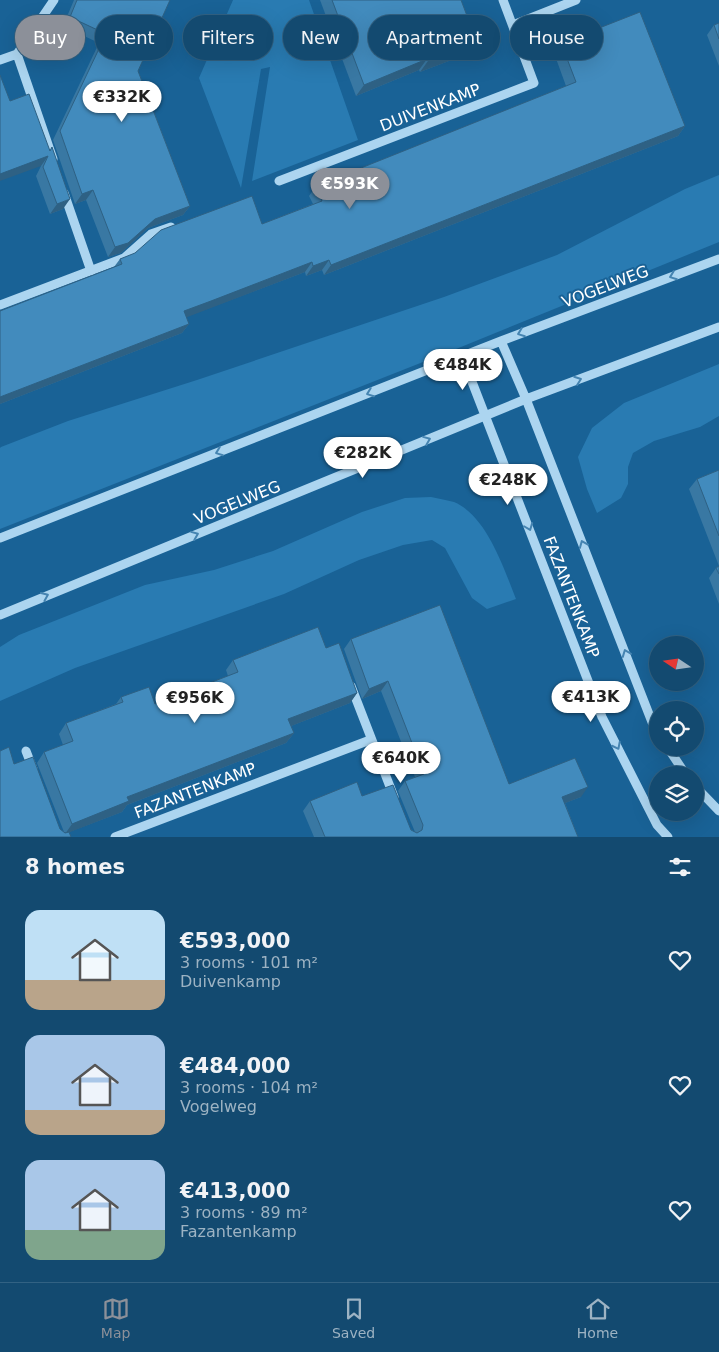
<!DOCTYPE html>
<meta charset="utf-8">
<style>
:root{--surface:#134a70;--page:#205478;--text:#f1f3f6;--muted:#9db3c3;--line:#326283;--accent:#8c9099}
body{margin:0;font-family:"DejaVu Sans",sans-serif;background:var(--page);color:var(--text);height:100vh;display:flex;flex-direction:column;font-size:19px;white-space:nowrap}
*{box-sizing:border-box;margin:0}
p{font-size:16px;color:var(--muted)}
.icon{flex:none;width:28px;height:28px;fill:none;stroke:currentColor;stroke-width:2;stroke-linecap:round;stroke-linejoin:round}
.map{position:relative;height:837px;overflow:hidden}
.side{display:flex;flex-direction:column;background:var(--surface);flex:1}
.side>*{flex:none}
.top-card{position:absolute;left:15px;top:15px;width:690px;height:45px;display:flex;gap:10px}
.needle{width:32px;rotate:283deg}
.buttons{position:absolute;left:649px;top:636px;display:grid;gap:10px}
.buttons a{display:grid;place-items:center;width:55px;height:55px;border-radius:50%;background:var(--surface);box-shadow:0 5px 20px #0002,0 0 0 1px var(--line);font-size:25px}
.price{position:absolute;translate:-50% -42px;padding:0 11px;border-radius:18px;background:#fff;color:#222;font-size:16px;line-height:32px;filter:drop-shadow(0 1px 2px #0008)}
.price::after{content:'';position:absolute;left:50%;top:30px;width:15px;height:11px;margin-left:-8px;background:inherit;clip-path:polygon(0 0,100% 0,50% 100%)}
.price.current{background:var(--accent);color:#fff}
ul{padding:0;list-style:none}
li{display:flex;align-items:center;gap:15px;height:125px;padding:0 25px}
li span{display:grid;place-items:center;flex:none;width:140px;height:100px;border-radius:15px;color:#555}
li>.icon{margin-inline-start:auto}
span .icon{width:60px;height:60px;fill:#fffc;stroke-width:1}
li b{font-size:21px}
h2{display:flex;justify-content:space-between;align-items:center;height:60px;padding:0 25px;font-size:21px}
.chip{padding:0 18px;border-radius:22px;background:var(--surface);box-shadow:0 5px 20px #0002,0 0 0 1px var(--line);font-size:18px;line-height:45px}
.chip.current{background:var(--accent);color:#fff}
.menu{display:flex;justify-content:space-around;align-items:center;height:70px;border-top:1px solid var(--line);background:var(--surface);font-size:14px;color:var(--muted)}
.menu a{display:grid;justify-items:center;gap:2px}
.menu .current{color:var(--accent)}
.map>svg:first-child{display:block}
.green{fill:#297bb2}
.lines{fill:none;stroke-linecap:round;stroke-linejoin:round}
.minor{stroke:#acd5f0;stroke-width:9}
.wall{fill:#3978a3}
.shaded-wall{fill:#2e6184}
.building{fill:#428bbd;stroke:#2e6184}
.oneway{stroke:#4584b1}
.labels{text-anchor:middle;stroke-width:4;stroke-linejoin:round;paint-order:stroke}
.street-label{font-size:16px;fill:#fff;stroke:#196296}
</style>
<div class="map">
<svg width="719" height="837" viewBox="0 0 719 837">
<rect width="100%" height="100%" fill="#196296"/>
<path class="green" d="M 233,0 L 309,0 L 358,140 L 252,181 L 270,67 L 261,69 L 241,188 L 199,78 Z
M 719,175 L 719,242 L 461,347 L 0,529 L 0,448 L 1,447 L 68,421 L 197,380 L 444,297 L 557,255 L 685,189 Z
M 719,364 L 719,416 L 700,427 L 654,441 L 633,453 L 628,467 L 628,484 L 621,498 L 597,513 L 587,489 L 578,457 L 592,428 L 624,403 Z
M 431,497 C 439,499 447,500 454,502 C 487,516 504,569 516,599 L 487,609 L 472,598 L 445,548 L 432,540 L 403,545 L 359,560 L 284,594 L 75,668 L 0,701 L 0,647 L 19,635 L 145,585 L 214,570 L 273,551 L 362,512 L 405,498 Z"/>
<g class="lines">
<path class="minor" d="M 513,25 L 576,0
M 17,54 L 53,159
M 0,60 L 17,54 L 54,0
M 279,181 L 534,83 L 503,0
M 64,193 L 91,271
M 0,305 L 124,258 L 151,234 L 171,227
M 501,341 L 526,399 L 652,722 L 658,730
M 462,356 L 602,717 L 657,825 L 668,837
M 0,538 L 501,341 L 719,259
M 0,615 L 526,399 L 719,327
M 351,686 L 394,797
M 668,748 L 686,775
M 26,751 L 33,769
M 695,786 L 719,811
M 115,837 L 370,740"/>
</g>
<path class="wall" d="M 74,0 L 170,0 L 138,71 L 190,206 L 183,215 L 148,228 L 121,253 L 108,257 L 86,200 L 75,204 L 53,140 L 99,43 L 63,26 Z
M 320,0 L 461,0 L 470,53 L 420,72 L 419,70 L 356,96 Z
M 719,23 L 719,66 L 707,35 L 714,25 Z
M 561,43 L 685,126 L 678,136 L 324,275 L 322,270 L 306,276 L 305,272 L 204,310 L 186,317 L 189,324 L 182,333 L 0,404 L 0,311 L 114,267 L 120,259 L 262,224 L 313,204 L 309,196 L 316,186 L 566,86 L 554,53 Z
M 10,101 L 50,150 L 52,147 L 63,209 L 50,214 L 36,176 L 41,166 Z
M 719,470 L 719,566 L 689,489 L 697,479 Z
M 719,566 L 719,604 L 709,578 L 716,568 Z
M 351,639 L 509,784 L 581,797 L 565,803 L 578,837 L 314,837 L 303,811 L 310,801 L 362,796 L 415,832 L 398,791 L 405,781 L 415,777 L 381,691 L 362,699 L 344,649 Z
M 326,648 L 357,693 L 350,703 L 291,726 L 294,733 L 286,743 L 127,805 L 122,812 L 69,832 L 0,837 L 60,829 L 64,832 L 37,763 L 44,752 L 63,745 L 59,734 L 66,723 L 116,704 L 121,697 L 155,704 L 228,676 L 226,670 L 233,660 Z"/>
<path class="shaded-wall" d="M 477,42 L 470,53 L 420,72 L 428,61 Z
M 427,59 L 419,70 L 356,96 L 364,85 Z
M 685,126 L 678,136 L 324,275 L 331,265 Z
M 48,156 L 41,166 L 0,181 L 0,174 Z
M 93,190 L 86,200 L 75,204 L 82,194 Z
M 70,199 L 63,209 L 50,214 L 57,204 Z
M 190,206 L 183,215 L 148,228 L 121,253 L 108,257 L 115,247 L 155,219 Z
M 329,260 L 322,270 L 306,276 L 313,266 Z
M 312,262 L 305,272 L 177,321 L 184,311 Z
M 189,324 L 182,333 L 0,404 L 0,397 Z
M 388,681 L 381,691 L 362,699 L 369,689 Z
M 357,693 L 350,703 L 281,730 L 288,719 Z
M 294,733 L 286,743 L 127,805 L 122,812 L 65,834 L 72,824 L 127,797 Z
M 588,787 L 581,797 L 555,807 L 562,797 Z"/>
<path class="building" d="M 77,0 L 170,0 L 138,71 L 190,206 L 155,219 L 128,243 L 115,247 L 93,190 L 82,194 L 60,131 L 106,34 L 70,17 Z
M 332,0 L 461,0 L 477,42 L 428,61 L 427,59 L 364,85 Z
M 640,12 L 685,126 L 331,265 L 329,260 L 313,266 L 312,262 L 211,301 L 184,311 L 189,324 L 0,397 L 0,311 L 122,264 L 120,259 L 135,253 L 161,230 L 252,196 L 262,224 L 322,201 L 316,186 L 576,82 L 561,43 Z
M 719,23 L 719,39 L 714,25 Z
M 0,75 L 10,101 L 29,94 L 50,151 L 52,147 L 70,199 L 57,204 L 43,167 L 48,156 L 0,174 Z
M 719,470 L 719,536 L 697,479 Z
M 719,566 L 719,574 L 716,568 Z
M 440,605 L 509,784 L 575,758 L 588,787 L 562,797 L 578,837 L 325,837 L 310,801 L 357,782 L 362,796 L 393,785 L 411,830 L 417,833 L 422,830 L 423,825 L 405,781 L 424,774 L 388,681 L 369,689 L 351,639 Z
M 318,627 L 326,648 L 339,643 L 357,693 L 288,719 L 294,733 L 127,797 L 129,801 L 72,824 L 44,752 L 73,741 L 66,723 L 123,702 L 121,697 L 149,687 L 155,704 L 238,672 L 233,660 Z
M 9,747 L 14,764 L 33,757 L 60,829 L 65,833 L 69,832 L 71,837 L 0,837 L 0,751 Z"/>
<defs><path id="oneway-chevron" d="M-2-3.5L2.5 0L-2 3.5" fill="none" stroke-width="1.6" stroke-linecap="round" stroke-linejoin="round" transform="scale(1.25)"/></defs>
<g class="oneway">
<use href="#oneway-chevron" transform="translate(673 276) rotate(159)"/>
<use href="#oneway-chevron" transform="translate(521 333) rotate(159)"/>
<use href="#oneway-chevron" transform="translate(578 380) rotate(-20)"/>
<use href="#oneway-chevron" transform="translate(370 393) rotate(159)"/>
<use href="#oneway-chevron" transform="translate(427 440) rotate(-22)"/>
<use href="#oneway-chevron" transform="translate(219 452) rotate(159)"/>
<use href="#oneway-chevron" transform="translate(529 527) rotate(69)"/>
<use href="#oneway-chevron" transform="translate(195 535) rotate(-22)"/>
<use href="#oneway-chevron" transform="translate(583 544) rotate(-112)"/>
<use href="#oneway-chevron" transform="translate(45 596) rotate(-23)"/>
<use href="#oneway-chevron" transform="translate(626 653) rotate(-111)"/>
<use href="#oneway-chevron" transform="translate(617 746) rotate(63)"/>
</g>
<g class="labels">
<g class="street-label">
<text transform="translate(430 107) rotate(-21)" y="6">DUIVENKAMP</text>
<text transform="translate(605 286) rotate(-21)" y="6">VOGELWEG</text>
<text transform="translate(237 502) rotate(-22)" y="6">VOGELWEG</text>
<text transform="translate(572 597) rotate(69)" y="6">FAZANTENKAMP</text>
<text transform="translate(195 790) rotate(-21)" y="6">FAZANTENKAMP</text>
</g>
</g>
</svg>
<div class="buttons">
<a><svg class="needle" viewBox="-14 -14 28 28"><path d="M0-13l5 13h-10z" fill="#e53935"/><path d="M0 13l5-13h-10z" fill="#9db3c3"/></svg></a>
<a><svg class="icon" aria-label="locate" viewBox="0 0 24 24"><circle cx="12" cy="12" r="6"/><path d="M12 2v4M12 18v4M2 12h4M18 12h4"/></svg></a>
<a><svg class="icon" aria-label="layers" viewBox="0 0 24 24"><path d="M12 4l9 5-9 5-9-5zM3 14l9 5 9-5"/></svg></a>
</div>
<b class="price" style="left:122px;top:123px">€332K</b>
<b class="price current" style="left:350px;top:210px">€593K</b>
<b class="price" style="left:463px;top:391px">€484K</b>
<b class="price" style="left:363px;top:479px">€282K</b>
<b class="price" style="left:508px;top:506px">€248K</b>
<b class="price" style="left:591px;top:723px">€413K</b>
<b class="price" style="left:195px;top:724px">€956K</b>
<b class="price" style="left:401px;top:784px">€640K</b>
<div class="top-card">
<a class="chip current">Buy</a>
<a class="chip">Rent</a>
<a class="chip">Filters</a>
<a class="chip">New</a>
<a class="chip">Apartment</a>
<a class="chip">House</a>
</div>
</div>
<section class="side">
<h2>8 homes<svg class="icon" aria-label="filters" viewBox="0 0 24 24"><path d="M4 7h16M4 17h16"/><circle cx="9" cy="7" r="2"/><circle cx="15" cy="17" r="2"/></svg></h2>
<ul>
<li><span style="background:linear-gradient(#bfe0f5 70%,#b9a48a 0)"><svg class="icon" aria-label="home" viewBox="0 0 24 24"><path d="M3 11l9-7 9 7M6 9v11h12V9"/></svg></span><div><b>€593,000</b><p>3 rooms · 101 m²</p><p>Duivenkamp</p></div><svg class="icon" aria-label="heart" viewBox="0 0 24 24"><path d="M12 20l-8-8c-3-5 5-10 8-4 3-6 11-1 8 4z"/></svg></li>
<li><span style="background:linear-gradient(#a9c7e8 75%,#b9a48a 0)"><svg class="icon" aria-label="home" viewBox="0 0 24 24"><path d="M3 11l9-7 9 7M6 9v11h12V9"/></svg></span><div><b>€484,000</b><p>3 rooms · 104 m²</p><p>Vogelweg</p></div><svg class="icon" aria-label="heart" viewBox="0 0 24 24"><path d="M12 20l-8-8c-3-5 5-10 8-4 3-6 11-1 8 4z"/></svg></li>
<li><span style="background:linear-gradient(#a9c7e8 70%,#7fa58c 0)"><svg class="icon" aria-label="home" viewBox="0 0 24 24"><path d="M3 11l9-7 9 7M6 9v11h12V9"/></svg></span><div><b>€413,000</b><p>3 rooms · 89 m²</p><p>Fazantenkamp</p></div><svg class="icon" aria-label="heart" viewBox="0 0 24 24"><path d="M12 20l-8-8c-3-5 5-10 8-4 3-6 11-1 8 4z"/></svg></li>
</ul>
</section>
<nav class="menu">
<a class="current"><svg class="icon" aria-label="map" viewBox="0 0 24 24"><path d="M3 6l6-2 6 2 6-2v14l-6 2-6-2-6 2zM9 4v14M15 6v14"/></svg>Map</a>
<a><svg class="icon" aria-label="saved" viewBox="0 0 24 24"><path d="M7 4h10v16l-5-4-5 4z"/></svg>Saved</a>
<a><svg class="icon" aria-label="home" viewBox="0 0 24 24"><path d="M3 11l9-7 9 7M6 9v11h12V9"/></svg>Home</a>
</nav>
